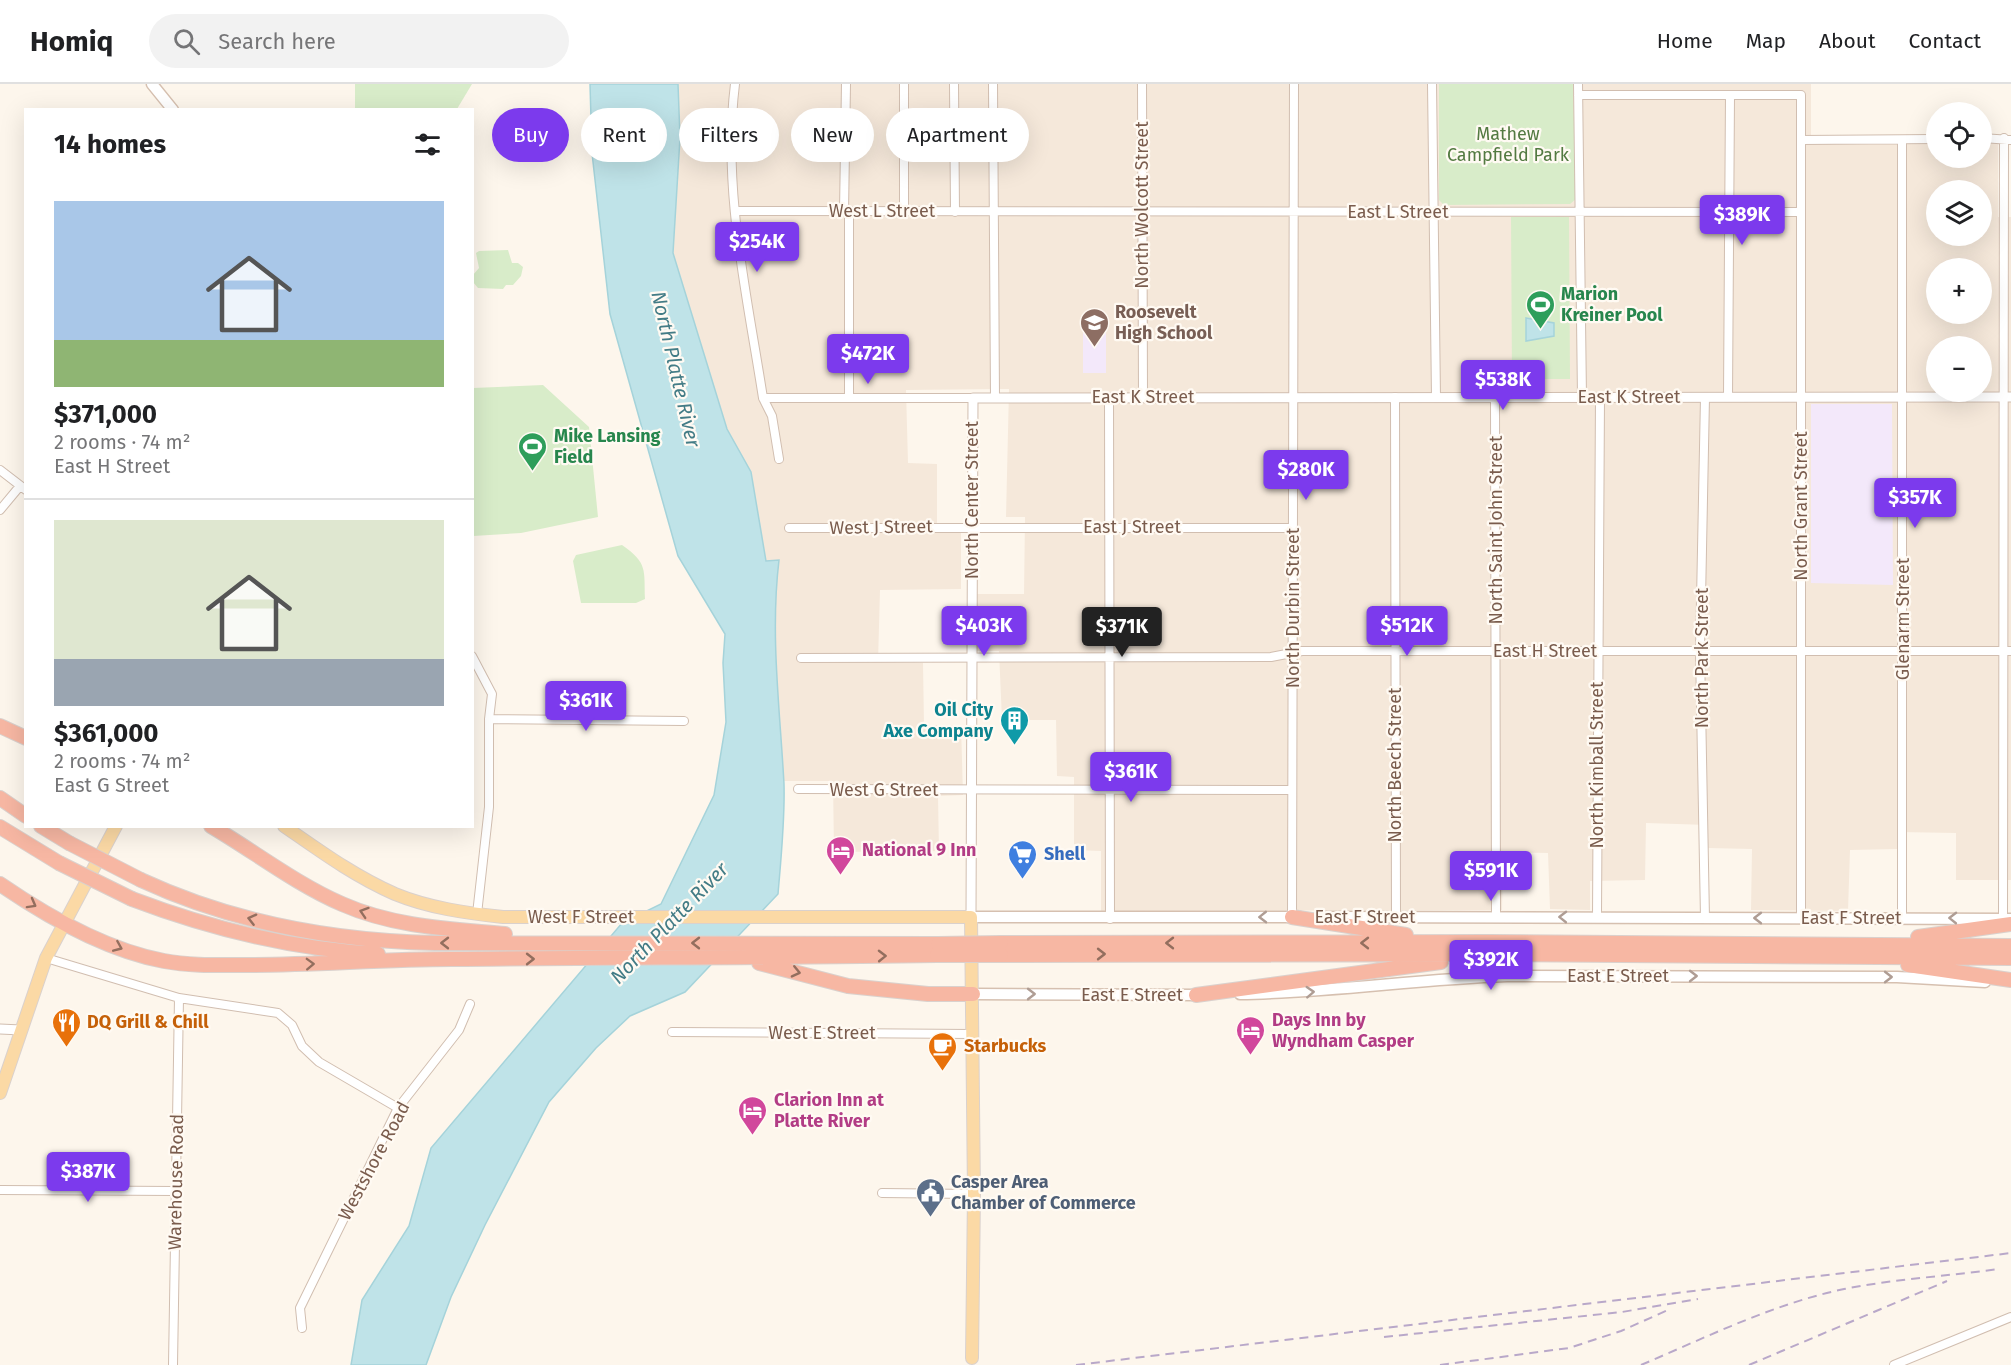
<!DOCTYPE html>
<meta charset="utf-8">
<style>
:root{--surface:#fff;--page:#f2f2f2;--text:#202124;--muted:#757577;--line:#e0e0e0;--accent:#7c3aed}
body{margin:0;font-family:"Fira Sans",sans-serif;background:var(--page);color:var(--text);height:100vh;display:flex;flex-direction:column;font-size:22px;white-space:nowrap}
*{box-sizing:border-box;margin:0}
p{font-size:20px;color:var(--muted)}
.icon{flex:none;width:33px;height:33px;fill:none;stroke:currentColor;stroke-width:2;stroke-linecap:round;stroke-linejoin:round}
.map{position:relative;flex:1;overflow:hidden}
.sheet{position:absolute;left:24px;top:24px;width:450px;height:720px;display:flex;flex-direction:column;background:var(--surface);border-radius:0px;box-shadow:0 6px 24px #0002}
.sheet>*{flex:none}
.banner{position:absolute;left:492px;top:24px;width:570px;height:54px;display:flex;gap:12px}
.buttons{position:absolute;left:1926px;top:18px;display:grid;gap:12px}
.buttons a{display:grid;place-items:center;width:66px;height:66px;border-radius:50%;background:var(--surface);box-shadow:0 6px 24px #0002;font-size:30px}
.price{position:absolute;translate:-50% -51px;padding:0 14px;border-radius:6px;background:var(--accent);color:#fff;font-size:20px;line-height:39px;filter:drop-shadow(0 2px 3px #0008)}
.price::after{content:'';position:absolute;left:50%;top:36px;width:18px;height:14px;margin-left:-9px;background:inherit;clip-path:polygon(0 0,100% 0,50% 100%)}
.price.current{background:#222;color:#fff}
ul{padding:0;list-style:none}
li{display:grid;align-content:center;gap:12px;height:318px;padding:0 30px}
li+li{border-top:2px solid var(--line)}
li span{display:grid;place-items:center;height:186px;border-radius:0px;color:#555}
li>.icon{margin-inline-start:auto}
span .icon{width:108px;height:108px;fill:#fffc;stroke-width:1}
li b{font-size:26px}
h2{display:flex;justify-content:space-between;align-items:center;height:72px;padding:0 30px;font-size:26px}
.chip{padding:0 21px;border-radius:27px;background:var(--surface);box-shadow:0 6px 24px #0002;font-size:21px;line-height:54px}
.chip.current{background:var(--accent);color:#fff}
header{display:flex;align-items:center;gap:36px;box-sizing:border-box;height:84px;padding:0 30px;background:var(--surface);border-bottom:2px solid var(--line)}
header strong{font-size:28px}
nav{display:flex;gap:33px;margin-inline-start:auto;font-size:21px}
.search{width:420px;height:54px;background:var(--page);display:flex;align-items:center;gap:15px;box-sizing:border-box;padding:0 21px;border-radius:33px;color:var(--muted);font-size:22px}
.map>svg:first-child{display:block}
.residential{fill:#f5e8da;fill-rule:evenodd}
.education{fill:#f3e8fa}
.green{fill:#d8ecc9}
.water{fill:#bfe3e8;stroke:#a5d3da;stroke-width:1.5}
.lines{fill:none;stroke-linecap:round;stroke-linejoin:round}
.minor-casing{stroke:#d1beb0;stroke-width:10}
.tertiary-casing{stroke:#d1beb0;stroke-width:11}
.secondary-casing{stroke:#d6c0b0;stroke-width:13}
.primary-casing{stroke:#dad1cd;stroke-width:14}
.motorway-casing{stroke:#dad1cd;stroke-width:16}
.minor{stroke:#fff;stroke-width:8}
.tertiary{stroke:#fff;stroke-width:9}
.secondary{stroke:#fff;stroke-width:10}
.primary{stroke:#fbd9a5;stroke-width:12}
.motorway{stroke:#f7b7a3;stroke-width:14}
.rail{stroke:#b9a8c9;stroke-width:2;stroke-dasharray:9 6;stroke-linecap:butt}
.motorway-bridge-casing{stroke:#dad1cd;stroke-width:16;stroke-linecap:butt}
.motorway-bridge{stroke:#f7b7a3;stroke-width:14}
.oneway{stroke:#936e5e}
.oneway2{stroke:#af9d94}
.labels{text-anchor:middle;stroke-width:4.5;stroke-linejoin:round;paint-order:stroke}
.park-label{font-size:18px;fill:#537a41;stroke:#fffaf3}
.street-label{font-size:18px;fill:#7a5c4d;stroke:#fffaf3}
.leisure-label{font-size:18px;font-weight:bold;fill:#27864d;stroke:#fffaf3;text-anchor:start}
.education-label{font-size:18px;font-weight:bold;fill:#785e54;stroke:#fffaf3;text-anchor:start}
.culture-label{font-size:18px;font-weight:bold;fill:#0d838f;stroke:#fffaf3;text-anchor:end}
.hotel-label{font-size:18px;font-weight:bold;fill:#b23c85;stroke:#fffaf3;text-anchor:start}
.shop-label{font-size:18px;font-weight:bold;fill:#366cbe;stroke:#fffaf3;text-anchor:start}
.food-label{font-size:18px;font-weight:bold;fill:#c56008;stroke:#fffaf3;text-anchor:start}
.service-label{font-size:18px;font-weight:bold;fill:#4e5e75;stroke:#fffaf3;text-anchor:start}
.water-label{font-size:20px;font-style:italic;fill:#437c86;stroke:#fffaf3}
</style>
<header>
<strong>Homiq</strong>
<div class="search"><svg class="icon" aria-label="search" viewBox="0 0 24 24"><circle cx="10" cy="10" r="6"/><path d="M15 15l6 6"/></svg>Search here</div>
<nav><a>Home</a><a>Map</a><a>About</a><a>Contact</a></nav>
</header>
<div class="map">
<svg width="2011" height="1281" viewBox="0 0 2011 1281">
<rect width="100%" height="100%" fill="#fdf6ec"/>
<path class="residential" d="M 678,0 L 1811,0 L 1811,58 L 1936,59 L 1936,74 L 1982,74 L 1982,59 L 1998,59 L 1998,133 L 2011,133 L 2011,796 L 1956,796 L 1956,749 L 1899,748 L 1897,765 L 1850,766 L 1848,827 L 1751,826 L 1752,765 L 1708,764 L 1708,741 L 1646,739 L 1645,796 L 1590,797 L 1590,826 L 1550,825 L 1548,769 L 1503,768 L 1502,826 L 1101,827 L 1101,767 L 1074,766 L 1074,693 L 1057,692 L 1056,636 L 1002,636 L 999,567 L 976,567 L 975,510 L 1024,510 L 1025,433 L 1006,433 L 1009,305 L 1002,305 L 906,306 L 908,379 L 937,380 L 937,447 L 961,448 L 961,505 L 880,506 L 878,578 L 923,579 L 924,641 L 961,641 L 963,711 L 938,712 L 939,767 L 834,768 L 833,697 L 783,697 L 776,586 L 775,506 L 779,477 L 766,477 L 751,388 L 727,345 L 673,169 L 680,54 ZM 1936,106 L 1982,106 L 1982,152 L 1936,152 ZM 1936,184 L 1982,184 L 1982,230 L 1936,230 ZM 1936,262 L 1982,262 L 1982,308 L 1936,308 Z"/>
<path class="education" d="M 1083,239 L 1106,239 L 1106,289 L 1083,289 Z
M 1811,320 L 1892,320 L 1893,501 L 1811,499 Z"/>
<path class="green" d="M 355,0 L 472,0 L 457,25 L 355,26 Z
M 1439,0 L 1573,0 L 1576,115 L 1570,120 L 1444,121 L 1439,116 Z
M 1511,133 L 1569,133 L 1570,295 L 1512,295 Z
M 508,166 L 512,179 L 518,179 L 523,183 L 521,192 L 513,201 L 506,201 L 503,205 L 478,204 L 473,198 L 473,191 L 479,184 L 476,169 L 479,167 Z
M 543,301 L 589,343 L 598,433 L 521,449 L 473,452 L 473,304 Z
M 622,461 C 648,479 644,486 645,515 L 636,519 L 581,519 L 573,477 L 576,471 Z"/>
<path class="water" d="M 590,0 L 678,0 L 680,54 L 673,169 L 727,345 L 751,388 L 766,477 L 779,476 C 770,551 780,625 784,700 C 785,737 781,774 778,810 L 685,908 L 630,932 L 596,964 L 549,1018 L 485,1141 L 451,1213 L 426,1281 L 351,1281 L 362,1216 L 409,1142 L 431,1064 L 622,839 L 661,820 L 714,711 L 726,638 L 723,579 L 725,550 L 678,472 L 610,230 L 592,69 Z
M 1526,234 L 1554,239 L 1554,252 L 1526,257 Z"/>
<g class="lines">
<defs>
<path id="minor" d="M 735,0 C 722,105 747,210 763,314 L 772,332 L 779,375
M 904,0 L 904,127
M 954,0 L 955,128
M 993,0 L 995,314
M 1142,0 L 1143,313
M 1432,0 L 1436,313
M 1578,0 L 1582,313
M 1578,11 L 1801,11 L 1801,834
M 1982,54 L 2011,56
M 1801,56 L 1936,55
M 735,127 L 1801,128
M 844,128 L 846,0
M 849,128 L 849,314
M 1109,313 L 1110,835
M 1395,313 L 1396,833
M 1495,313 L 1496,832
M 1728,313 L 1730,11
M 763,314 L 973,314
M 0,386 L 26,406
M 0,426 L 20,402
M 789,444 L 1293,444
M 472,572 L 492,610 L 489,635 L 489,723 L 477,830
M 801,574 L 1271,573 L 1302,567 L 2011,567
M 489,635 L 684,637
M 798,705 L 1292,706
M 1292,833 L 1294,0
M 1597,833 L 1600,313
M 1705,834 L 1700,567 L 1705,313
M 1902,834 L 1902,56
M 2003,835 L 2004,54
M 46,874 L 179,914 L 278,929 L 292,941 L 302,962 L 319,978 L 398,1024
M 672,948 L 972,950
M 0,1106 L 175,1107
M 882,1109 L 974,1110
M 302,1244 L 300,1224 L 398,1024 L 459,946 L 470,920
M 173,1281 L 179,914
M 1894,1281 L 2011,1233"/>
<path id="tertiary" d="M 971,833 L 973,314 L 2011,313
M 0,945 L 21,946"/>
<path id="secondary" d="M 152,0 L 173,26
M 971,833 L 1300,833
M 1324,833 L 2011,835
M 973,910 L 1203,911
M 1240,910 C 1329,909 1417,895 1507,892 L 1897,893 L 1985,898"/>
<path id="primary" d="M 284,742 C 320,767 354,792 395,810 C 429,824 466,829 503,833 L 971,833 L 974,1110 L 972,1274
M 0,1009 L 46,874 L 116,742"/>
<path id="motorway" d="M 0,642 L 26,654
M 0,714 L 26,732
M 41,742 L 69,759
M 211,742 C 255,768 296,800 342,820 C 394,843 450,845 505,850
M 0,743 L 59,779
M 141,796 C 234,839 334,857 435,859 L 938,860
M 0,800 C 48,833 106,866 164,877 C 191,882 219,881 246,881 C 315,881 383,875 452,875 C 614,873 776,874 937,871
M 132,815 C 211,845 293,865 378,870
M 1292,833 L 1406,851
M 1918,853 L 2011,840
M 1001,859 L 1489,858 L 2011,862
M 1001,871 L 1490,870 L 2011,874
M 759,879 L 848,902 L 928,910 L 973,910
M 1908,881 L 2011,896
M 1196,911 L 1441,878"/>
</defs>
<use href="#minor" class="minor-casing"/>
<use href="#tertiary" class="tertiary-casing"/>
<use href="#secondary" class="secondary-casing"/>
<use href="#primary" class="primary-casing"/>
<use href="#motorway" class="motorway-casing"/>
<use href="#minor" class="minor"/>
<use href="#tertiary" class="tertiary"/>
<use href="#secondary" class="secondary"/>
<use href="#primary" class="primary"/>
<use href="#motorway" class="motorway"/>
<path class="rail" d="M 1384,1253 L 1622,1228 L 1698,1215
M 1076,1281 L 2011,1169
M 1440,1281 L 1569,1264 L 1621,1247 L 1668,1226
M 1641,1281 C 1707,1253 1773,1220 1844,1205 C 1895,1195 1948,1192 1999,1185
M 1749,1281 L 1947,1197"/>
<defs>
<path id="motorway-bridge" d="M 69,759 L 141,796
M 59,779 L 132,815
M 938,860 L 1001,859
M 937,871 L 1001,871"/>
</defs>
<use href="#motorway-bridge" class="motorway-bridge-casing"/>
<use href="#motorway-bridge" class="motorway-bridge"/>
</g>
<defs><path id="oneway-chevron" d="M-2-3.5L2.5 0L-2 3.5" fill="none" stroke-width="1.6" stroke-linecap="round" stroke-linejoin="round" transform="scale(1.5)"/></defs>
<g class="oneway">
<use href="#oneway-chevron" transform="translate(32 820) rotate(29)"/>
<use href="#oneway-chevron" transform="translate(364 828) rotate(-162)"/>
<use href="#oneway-chevron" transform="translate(252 835) rotate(-166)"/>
<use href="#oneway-chevron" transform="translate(445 859) rotate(180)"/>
<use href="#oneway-chevron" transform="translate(696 859) rotate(-180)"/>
<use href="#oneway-chevron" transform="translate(1170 859) rotate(180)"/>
<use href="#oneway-chevron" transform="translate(1365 859) rotate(-180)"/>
<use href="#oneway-chevron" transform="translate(118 863) rotate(23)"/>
<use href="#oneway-chevron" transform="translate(1101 870)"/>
<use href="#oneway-chevron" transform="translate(882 872) rotate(-1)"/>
<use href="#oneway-chevron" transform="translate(530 875)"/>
<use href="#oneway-chevron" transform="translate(310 880) rotate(-2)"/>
<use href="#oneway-chevron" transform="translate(796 888) rotate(13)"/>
</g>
<g class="oneway2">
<use href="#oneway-chevron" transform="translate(1263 833) rotate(179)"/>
<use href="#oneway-chevron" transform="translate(1563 833) rotate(-179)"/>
<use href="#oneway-chevron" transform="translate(1758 834) rotate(180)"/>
<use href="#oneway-chevron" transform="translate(1953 834) rotate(-179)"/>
<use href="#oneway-chevron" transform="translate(1693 892)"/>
<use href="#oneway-chevron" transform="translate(1888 893)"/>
<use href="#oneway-chevron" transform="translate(1310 908) rotate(-3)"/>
<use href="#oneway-chevron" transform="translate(1031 910)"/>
</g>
<defs>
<symbol id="stadium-pin" viewBox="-11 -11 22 30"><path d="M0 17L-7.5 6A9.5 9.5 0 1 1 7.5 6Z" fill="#2e9e5b" stroke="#fffaf3"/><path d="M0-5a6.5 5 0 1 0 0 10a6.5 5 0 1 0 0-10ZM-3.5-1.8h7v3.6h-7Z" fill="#fff"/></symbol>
<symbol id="school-pin" viewBox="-11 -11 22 30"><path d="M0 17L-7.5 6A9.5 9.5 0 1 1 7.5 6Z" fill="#8d6e63" stroke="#fffaf3"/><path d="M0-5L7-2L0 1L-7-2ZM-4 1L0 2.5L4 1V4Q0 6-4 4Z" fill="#fff"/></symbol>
<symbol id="building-pin" viewBox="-11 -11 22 30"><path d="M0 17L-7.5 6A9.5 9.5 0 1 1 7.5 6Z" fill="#0f9aa8" stroke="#fffaf3"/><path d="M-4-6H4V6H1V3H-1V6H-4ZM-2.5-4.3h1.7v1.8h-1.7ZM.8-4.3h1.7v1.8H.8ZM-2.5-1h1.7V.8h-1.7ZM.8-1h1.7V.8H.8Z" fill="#fff"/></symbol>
<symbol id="hotel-pin" viewBox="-11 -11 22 30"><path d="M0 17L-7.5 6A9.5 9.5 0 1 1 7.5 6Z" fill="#d1479c" stroke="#fffaf3"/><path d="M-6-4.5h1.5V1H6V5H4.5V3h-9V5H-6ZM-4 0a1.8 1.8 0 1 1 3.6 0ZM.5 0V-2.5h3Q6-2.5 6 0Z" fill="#fff"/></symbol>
<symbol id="supermarket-pin" viewBox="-11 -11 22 30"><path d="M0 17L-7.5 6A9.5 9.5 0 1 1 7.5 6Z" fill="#3f7fe0" stroke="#fffaf3"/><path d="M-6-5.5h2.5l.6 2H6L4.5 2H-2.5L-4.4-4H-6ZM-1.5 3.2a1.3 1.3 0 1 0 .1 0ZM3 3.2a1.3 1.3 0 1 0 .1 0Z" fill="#fff"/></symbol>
<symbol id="restaurant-pin" viewBox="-11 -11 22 30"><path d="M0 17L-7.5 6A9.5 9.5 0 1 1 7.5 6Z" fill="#e8710a" stroke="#fffaf3"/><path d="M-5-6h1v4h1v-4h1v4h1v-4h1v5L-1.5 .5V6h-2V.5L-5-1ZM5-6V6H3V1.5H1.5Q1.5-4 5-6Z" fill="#fff"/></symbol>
<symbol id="cafe-pin" viewBox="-11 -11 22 30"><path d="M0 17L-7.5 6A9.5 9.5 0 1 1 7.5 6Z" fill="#e8710a" stroke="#fffaf3"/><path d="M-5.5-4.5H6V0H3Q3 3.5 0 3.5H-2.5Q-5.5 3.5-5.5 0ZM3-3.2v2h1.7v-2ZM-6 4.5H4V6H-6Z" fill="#fff"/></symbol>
<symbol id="civic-pin" viewBox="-11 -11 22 30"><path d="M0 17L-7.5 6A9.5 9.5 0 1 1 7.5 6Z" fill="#5c6f8a" stroke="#fffaf3"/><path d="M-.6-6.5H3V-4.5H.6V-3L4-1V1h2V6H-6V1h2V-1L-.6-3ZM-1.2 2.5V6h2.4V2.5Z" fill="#fff"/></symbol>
</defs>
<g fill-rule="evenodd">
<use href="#stadium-pin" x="1524" y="204" width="33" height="45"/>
<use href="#school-pin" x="1078" y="222" width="33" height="45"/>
<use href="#stadium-pin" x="516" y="346" width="33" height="45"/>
<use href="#building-pin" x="998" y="620" width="33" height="45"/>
<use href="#hotel-pin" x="824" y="750" width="33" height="45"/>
<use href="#supermarket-pin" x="1006" y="754" width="33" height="45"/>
<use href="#restaurant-pin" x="50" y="922" width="33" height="45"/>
<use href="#hotel-pin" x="1234" y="930" width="33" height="45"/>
<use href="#cafe-pin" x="926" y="946" width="33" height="45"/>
<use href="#hotel-pin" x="736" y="1010" width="33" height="45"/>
<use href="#civic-pin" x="914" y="1092" width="33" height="45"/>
</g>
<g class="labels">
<g class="park-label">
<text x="1508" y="56">Mathew<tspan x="1508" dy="21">Campfield Park</tspan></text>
</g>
<g class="street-label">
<text transform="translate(1142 121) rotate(-90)" y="6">North Wolcott Street</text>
<text x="882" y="133">West L Street</text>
<text x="1398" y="134">East L Street</text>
<text x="1143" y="319">East K Street</text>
<text x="1629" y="319">East K Street</text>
<text transform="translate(972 416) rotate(-90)" y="6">North Center Street</text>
<text transform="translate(1801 422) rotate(-90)" y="6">North Grant Street</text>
<text transform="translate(881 443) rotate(-1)" y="6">West J Street</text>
<text x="1132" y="449">East J Street</text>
<text transform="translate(1496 446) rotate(-90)" y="6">North Saint John Street</text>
<text transform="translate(1293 524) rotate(-90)" y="6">North Durbin Street</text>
<text transform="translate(1903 535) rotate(-90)" y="6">Glenarm Street</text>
<text x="1545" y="573">East H Street</text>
<text transform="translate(1702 574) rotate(-90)" y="6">North Park Street</text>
<text transform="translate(1395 681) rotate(-90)" y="6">North Beech Street</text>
<text transform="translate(1597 681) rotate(-90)" y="6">North Kimball Street</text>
<text x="884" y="712">West G Street</text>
<text x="581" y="839">West F Street</text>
<text x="1365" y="839">East F Street</text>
<text x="1851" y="840">East F Street</text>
<text x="1618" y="898">East E Street</text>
<text x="1132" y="917">East E Street</text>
<text x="822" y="955">West E Street</text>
<text transform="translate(374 1077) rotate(-62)" y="6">Westshore Road</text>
<text transform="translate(176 1098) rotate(-89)" y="6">Warehouse Road</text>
</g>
<g class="leisure-label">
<text x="1561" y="216">Marion<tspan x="1561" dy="21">Kreiner Pool</tspan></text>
<text x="554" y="358">Mike Lansing<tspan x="554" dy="21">Field</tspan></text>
</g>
<g class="education-label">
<text x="1115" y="234">Roosevelt<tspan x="1115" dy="21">High School</tspan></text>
</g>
<g class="culture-label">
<text x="993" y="632">Oil City<tspan x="993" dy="21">Axe Company</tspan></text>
</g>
<g class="hotel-label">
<text x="862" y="772">National 9 Inn</text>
<text x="1272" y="942">Days Inn by<tspan x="1272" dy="21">Wyndham Casper</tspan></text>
<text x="774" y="1022">Clarion Inn at<tspan x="774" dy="21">Platte River</tspan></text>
</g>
<g class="shop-label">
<text x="1044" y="776">Shell</text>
</g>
<g class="food-label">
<text x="87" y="944">DQ Grill &amp; Chill</text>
<text x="964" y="968">Starbucks</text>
</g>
<g class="service-label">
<text x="951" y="1104">Casper Area<tspan x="951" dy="21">Chamber of Commerce</tspan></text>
</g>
<g class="water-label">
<text transform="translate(676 285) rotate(77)" y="7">North Platte River</text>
<text transform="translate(669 839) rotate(-46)" y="7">North Platte River</text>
</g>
</g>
</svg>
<div class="buttons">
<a><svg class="icon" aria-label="locate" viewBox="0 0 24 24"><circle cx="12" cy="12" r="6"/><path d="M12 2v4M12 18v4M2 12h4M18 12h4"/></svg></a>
<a><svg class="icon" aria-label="layers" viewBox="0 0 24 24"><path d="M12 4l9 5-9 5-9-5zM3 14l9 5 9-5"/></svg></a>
<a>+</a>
<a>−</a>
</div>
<b class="price" style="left:1742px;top:162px">$389K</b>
<b class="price" style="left:757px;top:189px">$254K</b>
<b class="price" style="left:868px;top:301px">$472K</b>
<b class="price" style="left:1503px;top:327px">$538K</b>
<b class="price" style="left:1306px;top:417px">$280K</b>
<b class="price" style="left:1915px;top:445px">$357K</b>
<b class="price" style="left:984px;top:573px">$403K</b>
<b class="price" style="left:1407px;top:573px">$512K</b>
<b class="price current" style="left:1122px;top:574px">$371K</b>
<b class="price" style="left:586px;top:648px">$361K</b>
<b class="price" style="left:1131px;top:719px">$361K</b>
<b class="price" style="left:1491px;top:818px">$591K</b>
<b class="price" style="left:1491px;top:907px">$392K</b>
<b class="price" style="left:88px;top:1119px">$387K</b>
<div class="banner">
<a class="chip current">Buy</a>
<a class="chip">Rent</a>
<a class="chip">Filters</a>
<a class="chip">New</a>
<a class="chip">Apartment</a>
</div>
<section class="sheet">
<h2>14 homes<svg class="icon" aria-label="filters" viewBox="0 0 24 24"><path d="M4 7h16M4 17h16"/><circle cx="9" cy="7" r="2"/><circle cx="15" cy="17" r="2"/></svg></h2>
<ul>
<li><span style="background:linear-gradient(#a9c7e8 75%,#8fb573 0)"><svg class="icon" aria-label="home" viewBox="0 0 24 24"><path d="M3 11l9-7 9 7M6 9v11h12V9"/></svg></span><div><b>$371,000</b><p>2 rooms · 74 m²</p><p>East H Street</p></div></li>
<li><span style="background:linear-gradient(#dfe7d0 75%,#9aa5b1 0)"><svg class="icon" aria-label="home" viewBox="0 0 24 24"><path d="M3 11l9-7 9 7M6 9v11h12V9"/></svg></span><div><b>$361,000</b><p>2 rooms · 74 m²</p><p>East G Street</p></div></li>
</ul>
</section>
</div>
